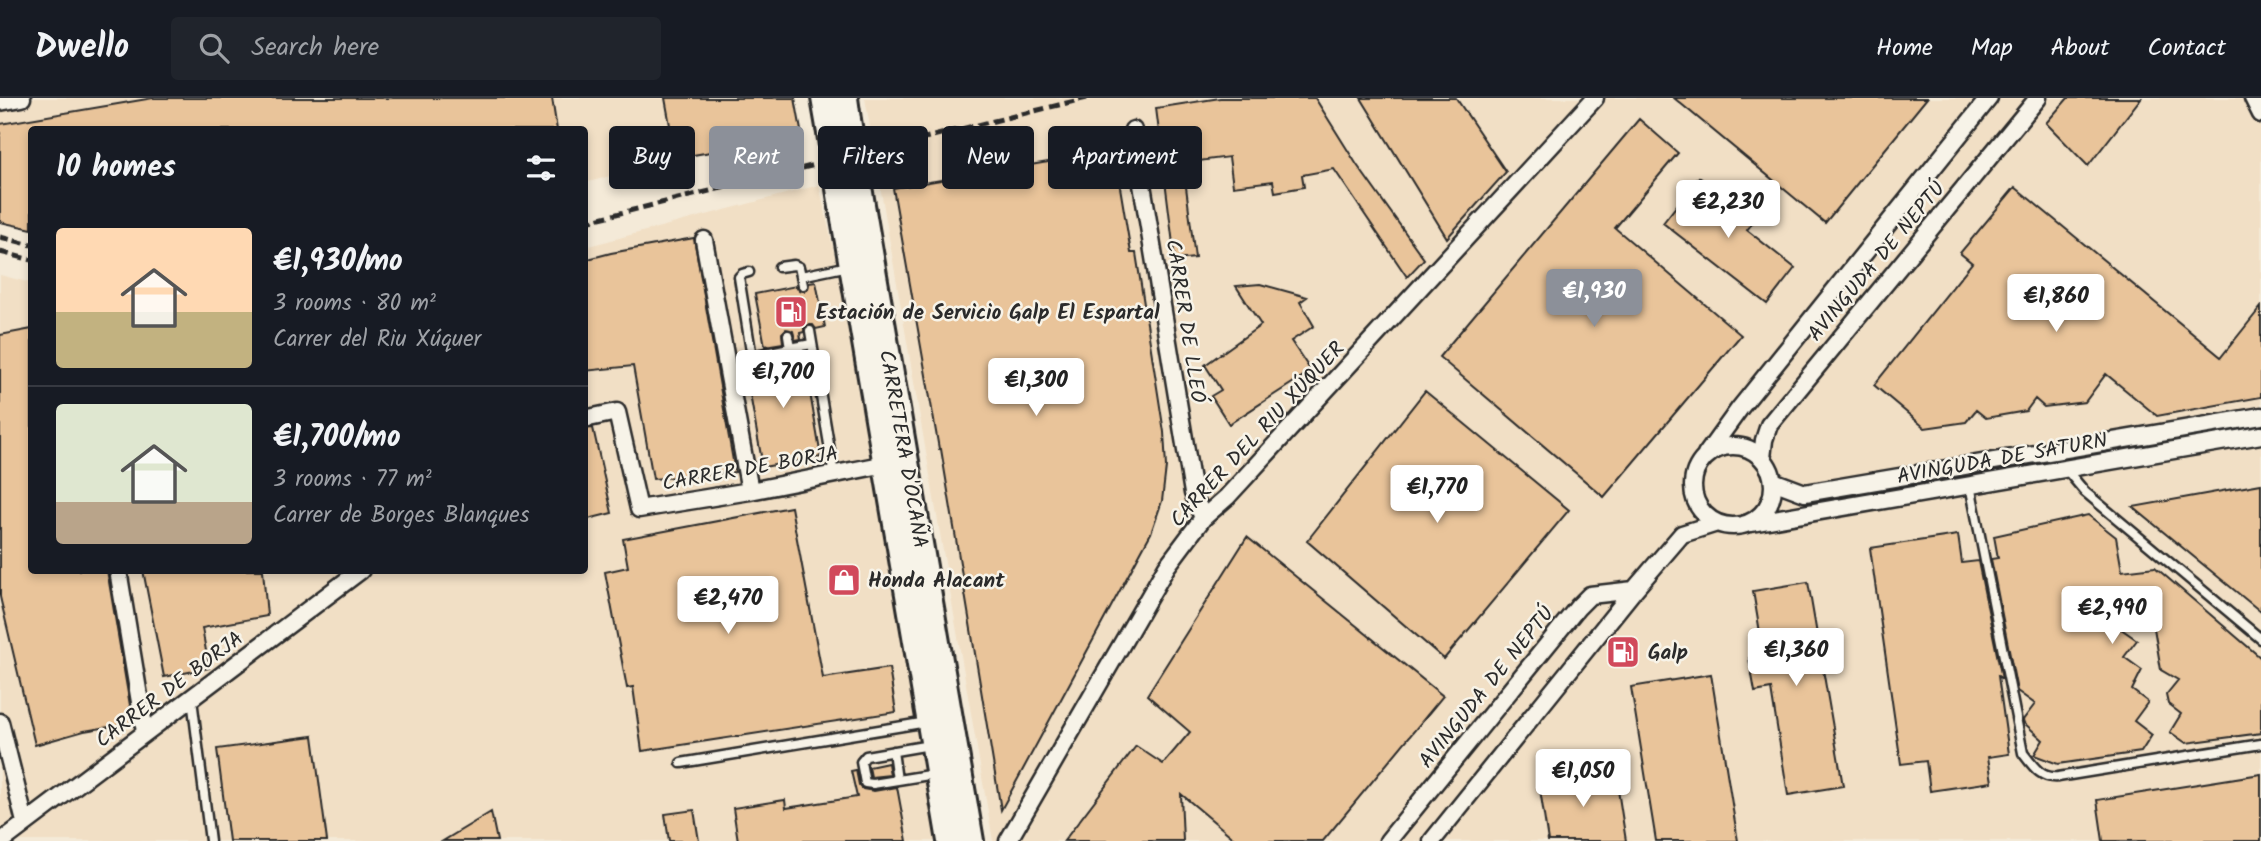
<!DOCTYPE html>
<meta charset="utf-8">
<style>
:root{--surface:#171b24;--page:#20242c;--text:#f1f3f6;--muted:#9ea1a6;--line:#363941;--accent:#8c9099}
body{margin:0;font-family:Kalam,sans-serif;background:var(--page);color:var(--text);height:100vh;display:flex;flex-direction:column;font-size:26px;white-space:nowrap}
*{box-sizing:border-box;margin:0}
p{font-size:23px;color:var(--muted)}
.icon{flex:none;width:38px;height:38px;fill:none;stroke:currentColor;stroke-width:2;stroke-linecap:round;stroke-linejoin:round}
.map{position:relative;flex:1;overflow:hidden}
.panel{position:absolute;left:28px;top:28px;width:560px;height:448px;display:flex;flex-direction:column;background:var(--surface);border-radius:7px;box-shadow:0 4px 10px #0003}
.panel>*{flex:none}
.hud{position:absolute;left:609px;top:28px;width:665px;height:63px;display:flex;gap:14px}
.price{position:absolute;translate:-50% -60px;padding:0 16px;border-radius:7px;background:#fff;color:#222;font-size:23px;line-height:46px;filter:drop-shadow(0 2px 4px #0008)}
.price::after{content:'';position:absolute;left:50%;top:42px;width:21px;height:16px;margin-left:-10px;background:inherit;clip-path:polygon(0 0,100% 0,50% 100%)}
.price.active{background:var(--accent);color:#fff}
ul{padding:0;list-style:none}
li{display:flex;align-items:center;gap:21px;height:175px;padding:0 28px}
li+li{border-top:2px solid var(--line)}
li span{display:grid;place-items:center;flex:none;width:196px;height:140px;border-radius:7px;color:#555}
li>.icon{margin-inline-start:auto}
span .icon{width:84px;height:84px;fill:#fffc;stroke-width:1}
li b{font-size:30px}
h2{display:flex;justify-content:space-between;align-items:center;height:84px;padding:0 28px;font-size:30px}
.tag{padding:0 24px;border-radius:7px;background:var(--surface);box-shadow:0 4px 10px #0003;font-size:24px;line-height:63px}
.tag.active{background:var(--accent);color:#fff}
header{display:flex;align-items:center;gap:42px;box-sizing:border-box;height:98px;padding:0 35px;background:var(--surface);border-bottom:2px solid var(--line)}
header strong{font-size:33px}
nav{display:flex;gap:38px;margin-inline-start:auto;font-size:24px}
.search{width:490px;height:63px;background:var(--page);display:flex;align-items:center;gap:18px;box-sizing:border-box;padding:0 24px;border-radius:7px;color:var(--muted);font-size:26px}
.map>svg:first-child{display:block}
.built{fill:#f1dfc5}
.building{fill:#e9c49a;stroke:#2b2b2b;stroke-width:2}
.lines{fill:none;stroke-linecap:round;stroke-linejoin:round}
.service-casing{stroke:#2b2b2b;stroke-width:13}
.minor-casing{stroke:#2b2b2b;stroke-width:21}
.primary-casing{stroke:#2b2b2b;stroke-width:30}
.service{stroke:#f7f3e8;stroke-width:8}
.minor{stroke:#f7f3e8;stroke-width:16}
.primary{stroke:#f7f3e8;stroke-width:24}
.rail{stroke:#2b2b2b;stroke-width:5;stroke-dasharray:10 5;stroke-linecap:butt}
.primary-bridge-casing{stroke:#2b2b2b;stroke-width:30;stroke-linecap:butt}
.primary-bridge{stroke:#f7f3e8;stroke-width:24}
.labels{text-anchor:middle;stroke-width:5;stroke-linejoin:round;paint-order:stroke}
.street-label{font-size:21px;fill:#2b2b2b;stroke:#f7f3e8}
.poi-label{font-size:21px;font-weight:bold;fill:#2b2b2b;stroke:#f7f3e8;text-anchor:start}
</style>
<header>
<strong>Dwello</strong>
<div class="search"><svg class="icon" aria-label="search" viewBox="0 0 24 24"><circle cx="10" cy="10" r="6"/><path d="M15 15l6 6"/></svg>Search here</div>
<nav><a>Home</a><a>Map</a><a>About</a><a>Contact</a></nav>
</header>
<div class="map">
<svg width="2261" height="743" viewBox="0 0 2261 743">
<rect width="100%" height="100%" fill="#f4ead8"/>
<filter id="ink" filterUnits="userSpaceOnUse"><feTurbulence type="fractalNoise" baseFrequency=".0143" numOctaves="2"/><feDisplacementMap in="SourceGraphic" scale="14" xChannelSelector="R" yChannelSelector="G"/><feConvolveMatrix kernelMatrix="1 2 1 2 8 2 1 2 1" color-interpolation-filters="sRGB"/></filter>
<g filter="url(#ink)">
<path class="built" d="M 0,0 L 795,0 L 802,38 L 676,60 L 585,85 L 584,32 L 32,32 L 31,131 L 0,124 Z
M 865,0 L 2261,0 L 2261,743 L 993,743 Z
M 819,87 L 858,261 L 902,546 L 938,743 L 0,743 L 0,177 L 31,185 L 32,472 L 584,472 L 585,149 Z"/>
<path class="building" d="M 153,0 L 552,0 L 557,32 L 32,32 L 32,131 L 0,124 L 0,26 Z
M 665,0 L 795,0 L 802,38 L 676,60 Z
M 1220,0 L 1315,0 L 1357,67 L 1424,161 L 1407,179 L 1334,71 L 1302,77 L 1304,89 L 1275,94 L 1273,83 L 1233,88 L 1229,59 L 1183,65 L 1195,160 L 1175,162 L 1156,10 Z
M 1361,0 L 1456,0 L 1506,74 L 1447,140 Z
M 1674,0 L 1927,0 L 1825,125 Z
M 2068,0 L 2141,0 L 2088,68 L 2046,25 Z
M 1639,21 L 1678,55 L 1615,130 L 1741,237 L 1604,399 L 1439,259 Z
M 1114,53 L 1131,155 L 1136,155 L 1164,334 L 1166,369 L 1162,403 L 1151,435 L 1001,712 L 941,351 L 939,351 L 893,90 Z
M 1699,79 L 1755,122 L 1747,132 L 1795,170 L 1767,206 L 1663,125 Z
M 2015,89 L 2221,259 L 2261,209 L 2261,299 L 2157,318 L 2106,276 L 2085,304 L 2044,309 L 2035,301 L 2026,313 L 1986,320 L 1976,312 L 1966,324 L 1925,330 L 1874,287 L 1972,165 L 1960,155 Z
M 694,140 L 735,374 L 653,381 L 633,268 L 584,273 L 584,162 L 611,155 Z
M 816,184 L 825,229 L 816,231 L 813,227 L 808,227 L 804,230 L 804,234 L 800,235 L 801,241 L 795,242 L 793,233 L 786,231 L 782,235 L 783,245 L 765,248 L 755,196 L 796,188 L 799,192 L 804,193 L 808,191 L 809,185 Z
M 1260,186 L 1307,199 L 1300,204 L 1314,228 L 1291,243 L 1311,273 L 1229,326 L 1211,298 L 1221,292 L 1205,267 L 1261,227 L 1236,188 Z
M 32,231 L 32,472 L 107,472 L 133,625 L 84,633 L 35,647 L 0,499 L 0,237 Z
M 803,254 L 821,359 L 763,369 L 745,268 Z
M 1425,293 L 1569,412 L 1444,561 L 1307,443 Z
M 593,330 L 612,415 L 584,422 L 584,331 Z
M 2261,386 L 2261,514 L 2133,409 Z
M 791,409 L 823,580 L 889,570 L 896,614 L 642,653 L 633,589 L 627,590 L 605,474 L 628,469 L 623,441 Z
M 2088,417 L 2116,439 L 2122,473 L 2155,469 L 2261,560 L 2261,635 L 2186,645 L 2170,634 L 2181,616 L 2168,606 L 2166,597 L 2178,582 L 2161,572 L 2150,506 L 2104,519 L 2137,542 L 2124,559 L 2142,572 L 2132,592 L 2148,604 L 2134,623 L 2152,637 L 2141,654 L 2058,666 L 2034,657 L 2043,642 L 2024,625 L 2023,622 L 2035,606 L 2017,593 L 1991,461 L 1998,460 L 1994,438 Z
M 1958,437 L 1962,465 L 1978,463 L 2002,581 L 1998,578 L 2009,656 L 1988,659 L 1992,684 L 1930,693 L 1926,663 L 1901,666 L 1870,450 Z
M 1247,439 L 1443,598 L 1323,743 L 1237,743 L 1181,696 L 1183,743 L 1064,743 L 1136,648 L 1163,666 L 1190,634 L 1147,597 Z
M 143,472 L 263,472 L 267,518 L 202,530 L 209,570 L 164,579 Z
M 1808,484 L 1843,688 L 1788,697 L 1771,591 L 1755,594 L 1749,560 L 1764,558 L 1753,493 Z
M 1711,576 L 1738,743 L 1656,743 L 1631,589 Z
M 313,638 L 327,743 L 229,743 L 217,651 Z
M 888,665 L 890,677 L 871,679 L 869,669 Z
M 856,672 L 859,687 L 863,691 L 874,693 L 897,689 L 907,743 L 738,743 L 733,710 L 785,702 L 786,710 L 857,699 L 851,673 Z
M 1615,673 L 1626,743 L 1548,743 L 1539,685 Z
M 2261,676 L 2261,743 L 2103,743 L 2097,702 Z
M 694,712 L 699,743 L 669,743 L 665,716 Z
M 491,714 L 497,743 L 443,743 Z"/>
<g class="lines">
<defs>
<path id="service" d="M 779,169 L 794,167 L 799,169 L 803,187
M 749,174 L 742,176 L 739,179 L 751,253 L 755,257 L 790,250
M 801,178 L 849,168
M 810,233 L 834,376
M 788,237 L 790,250 L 812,246
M 2065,370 L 2085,394 L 2261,541
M 1970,387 L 2023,655 C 2033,668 2041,681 2058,679 L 2261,646
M 192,601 L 210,743
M 930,647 L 866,658 L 861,664 L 865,685 L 873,686 L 935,676
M 893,653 L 897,682
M 681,665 L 927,624"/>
<path id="minor" d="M 2253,0 L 2261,16
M 0,4 L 22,0
M 1133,32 L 1193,395 L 1203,420
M 704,142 L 750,393
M 584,321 L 617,314 L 639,411 L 750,393 L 886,366 L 890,361
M1693 388a40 40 0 1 1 80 0a40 40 0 1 1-80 0Z
M 1706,357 L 1740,310 L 1989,0
M 1762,360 L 1764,342 L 1769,327 L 2038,0
M 1773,383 L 1805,395 L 2261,318
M 1751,425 L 2261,337
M 118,472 L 145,634
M 0,624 L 25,724
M 2,743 L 361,472
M 1008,743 L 1167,468 L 1203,420 L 1227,399 L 1595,0
M 1388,743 L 1578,509 L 1590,497 L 1634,492
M 1432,743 L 1634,492 L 1682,436 L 1717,425"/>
<path id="primary" d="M 824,0 L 829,29
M 845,0 L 848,22
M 863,113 L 971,743
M 843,115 L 950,743"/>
</defs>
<use href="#service" class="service-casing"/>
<use href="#minor" class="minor-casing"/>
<use href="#primary" class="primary-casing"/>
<use href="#service" class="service"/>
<use href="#minor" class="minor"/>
<use href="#primary" class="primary"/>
<path class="rail" d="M 584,124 L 1087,0
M 0,139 L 32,147
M 0,154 L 32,162"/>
<defs>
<path id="primary-bridge" d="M 848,22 L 863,113
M 829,29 L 843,115"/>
</defs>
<use href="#primary-bridge" class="primary-bridge-casing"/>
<use href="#primary-bridge" class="primary-bridge"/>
</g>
</g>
<defs>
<symbol id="fuel-square" viewBox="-11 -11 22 22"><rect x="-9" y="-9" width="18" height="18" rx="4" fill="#d1495b" stroke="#f7f3e8"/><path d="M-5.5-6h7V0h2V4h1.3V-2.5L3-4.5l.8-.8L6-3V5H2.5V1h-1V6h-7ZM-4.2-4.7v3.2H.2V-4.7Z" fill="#fff"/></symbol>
<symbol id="shop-square" viewBox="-11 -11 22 22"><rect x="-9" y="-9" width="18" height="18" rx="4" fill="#d1495b" stroke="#f7f3e8"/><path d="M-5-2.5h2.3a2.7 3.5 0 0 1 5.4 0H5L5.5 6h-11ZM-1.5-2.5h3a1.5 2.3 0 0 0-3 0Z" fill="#fff"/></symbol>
</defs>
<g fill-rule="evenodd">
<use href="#fuel-square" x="772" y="195" width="38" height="38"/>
<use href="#shop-square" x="825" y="463" width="38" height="38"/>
<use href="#fuel-square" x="1604" y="535" width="38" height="38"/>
</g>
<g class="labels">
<g class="street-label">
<text transform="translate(1876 163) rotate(-50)" y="7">AVINGUDA DE NEPTÚ</text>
<text transform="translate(1186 223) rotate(81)" y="7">CARRER DE LLEÓ</text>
<text transform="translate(1257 336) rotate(-47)" y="7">CARRER DEL RIU XÚQUER</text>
<text transform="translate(904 351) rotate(80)" y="7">CARRETERA D'OCAÑA</text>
<text transform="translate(2002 360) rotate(-10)" y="7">AVINGUDA DE SATURN</text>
<text transform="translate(750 370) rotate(-10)" y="7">CARRER DE BORJA</text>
<text transform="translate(1486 589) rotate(-51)" y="7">AVINGUDA DE NEPTÚ</text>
<text transform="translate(169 591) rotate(-37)" y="7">CARRER DE BORJA</text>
</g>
<g class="poi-label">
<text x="816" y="221">Estación de Servicio Galp El Espartal</text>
<text x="868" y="489">Honda Alacant</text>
<text x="1648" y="561">Galp</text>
</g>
</g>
</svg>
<b class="price" style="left:1728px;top:142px">€2,230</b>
<b class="price active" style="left:1594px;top:231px">€1,930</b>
<b class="price" style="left:2056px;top:236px">€1,860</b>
<b class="price" style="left:783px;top:312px">€1,700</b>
<b class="price" style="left:1036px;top:320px">€1,300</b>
<b class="price" style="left:1437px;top:427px">€1,770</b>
<b class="price" style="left:728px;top:538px">€2,470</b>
<b class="price" style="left:2112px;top:548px">€2,990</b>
<b class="price" style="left:1796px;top:590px">€1,360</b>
<b class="price" style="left:1583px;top:711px">€1,050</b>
<div class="hud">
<a class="tag">Buy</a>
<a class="tag active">Rent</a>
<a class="tag">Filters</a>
<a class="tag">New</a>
<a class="tag">Apartment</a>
</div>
<section class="panel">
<h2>10 homes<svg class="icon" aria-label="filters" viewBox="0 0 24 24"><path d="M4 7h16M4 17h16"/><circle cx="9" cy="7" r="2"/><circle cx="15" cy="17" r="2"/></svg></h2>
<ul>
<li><span style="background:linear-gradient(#ffd9b3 60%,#c2b280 0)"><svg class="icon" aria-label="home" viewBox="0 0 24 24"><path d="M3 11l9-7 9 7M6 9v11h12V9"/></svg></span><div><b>€1,930/mo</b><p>3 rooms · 80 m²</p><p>Carrer del Riu Xúquer</p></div></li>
<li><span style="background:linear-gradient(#dfe7d0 70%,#b9a48a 0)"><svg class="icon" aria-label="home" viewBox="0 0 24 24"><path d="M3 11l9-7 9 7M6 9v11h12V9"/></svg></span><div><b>€1,700/mo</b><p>3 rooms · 77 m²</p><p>Carrer de Borges Blanques</p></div></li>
</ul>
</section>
</div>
